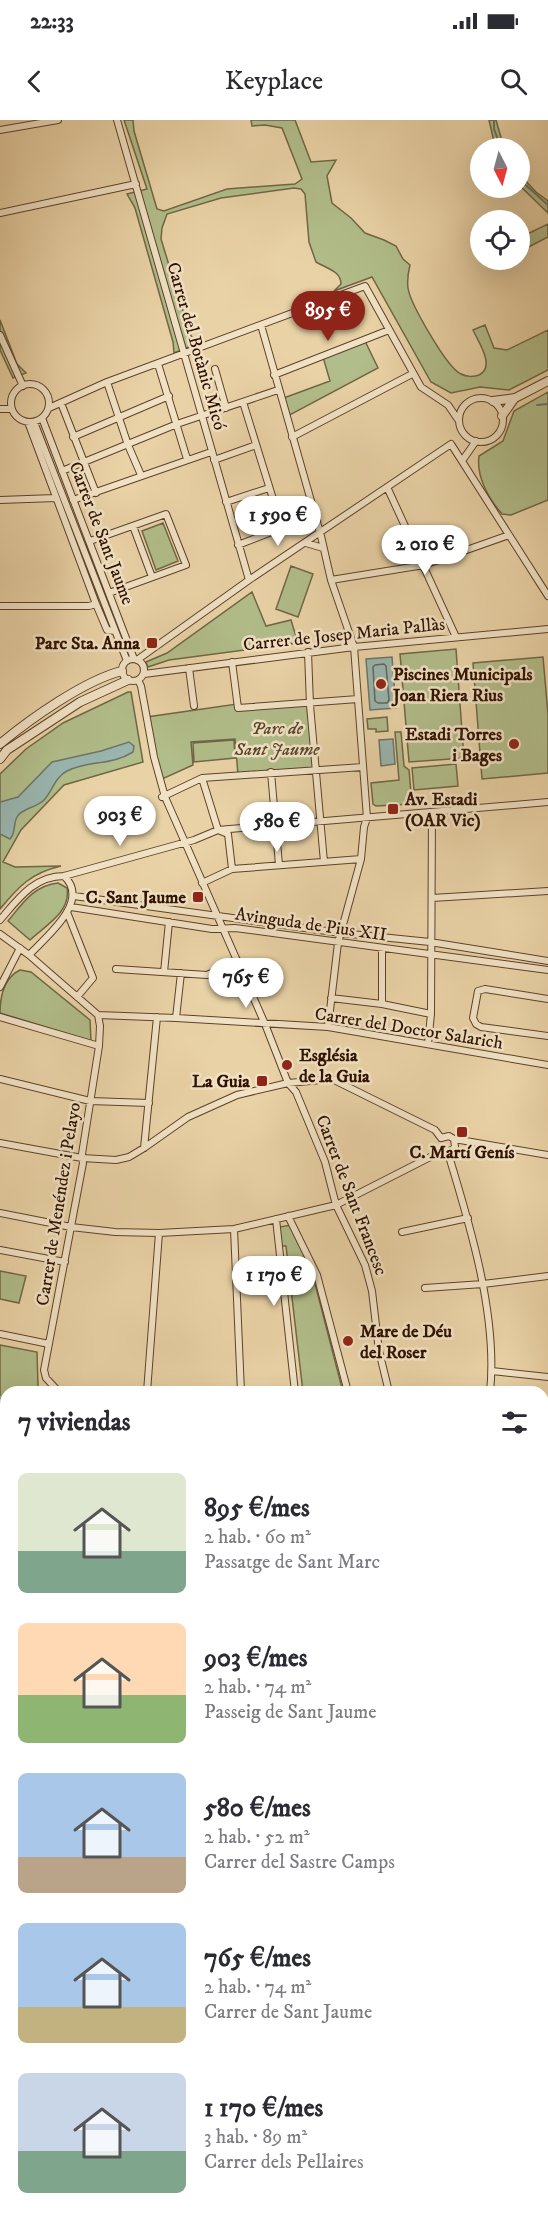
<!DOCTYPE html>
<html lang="es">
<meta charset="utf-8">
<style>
:root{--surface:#fff;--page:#f2f2f3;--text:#2b2b33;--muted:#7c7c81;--accent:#8f2418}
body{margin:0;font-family:"IM FELL DW Pica",serif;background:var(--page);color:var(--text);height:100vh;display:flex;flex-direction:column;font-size:22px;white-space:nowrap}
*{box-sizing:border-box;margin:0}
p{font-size:20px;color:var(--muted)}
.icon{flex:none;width:33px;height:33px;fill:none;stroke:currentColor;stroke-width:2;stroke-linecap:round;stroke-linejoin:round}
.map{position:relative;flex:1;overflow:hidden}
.sheet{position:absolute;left:0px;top:1266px;width:549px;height:834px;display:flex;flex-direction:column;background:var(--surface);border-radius:18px 18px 0 0;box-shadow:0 6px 24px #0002}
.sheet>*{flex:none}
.needle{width:39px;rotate:174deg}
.buttons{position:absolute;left:470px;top:18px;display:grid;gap:12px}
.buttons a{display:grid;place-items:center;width:60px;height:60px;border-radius:50%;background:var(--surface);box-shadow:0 6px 24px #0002;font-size:30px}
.price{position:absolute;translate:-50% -51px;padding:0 14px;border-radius:21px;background:#fff;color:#222;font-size:20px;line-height:39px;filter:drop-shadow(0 2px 3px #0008)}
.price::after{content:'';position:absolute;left:50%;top:36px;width:18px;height:14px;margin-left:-9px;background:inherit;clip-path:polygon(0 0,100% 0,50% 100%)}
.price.active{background:var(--accent);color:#fff}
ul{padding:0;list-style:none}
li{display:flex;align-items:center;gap:18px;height:150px;padding:0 18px}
li span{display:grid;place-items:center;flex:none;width:168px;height:120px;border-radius:9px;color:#555}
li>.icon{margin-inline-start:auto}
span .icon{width:72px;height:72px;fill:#fffc;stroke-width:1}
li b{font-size:26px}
h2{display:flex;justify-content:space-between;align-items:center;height:72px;padding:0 18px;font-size:26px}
.status{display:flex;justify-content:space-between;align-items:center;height:42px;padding:0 30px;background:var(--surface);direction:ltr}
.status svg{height:16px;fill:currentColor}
header{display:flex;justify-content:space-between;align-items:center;height:78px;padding:0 18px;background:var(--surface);font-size:27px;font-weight:600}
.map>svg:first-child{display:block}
.green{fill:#b1bd8a;stroke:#706745;stroke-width:1.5}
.water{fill:#99b6af;stroke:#6f7469;stroke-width:1.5}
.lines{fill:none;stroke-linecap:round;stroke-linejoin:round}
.shore{stroke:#646458;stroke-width:1.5}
.stream{stroke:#6f7469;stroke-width:2}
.river{stroke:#99b6af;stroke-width:14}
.pedestrian-casing{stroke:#5e412a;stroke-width:7}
.minor-casing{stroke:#5e412a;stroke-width:8}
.tertiary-casing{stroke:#5e412a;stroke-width:10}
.pedestrian{stroke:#f1e2c5;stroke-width:4.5}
.minor{stroke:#f1e2c5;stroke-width:6}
.tertiary{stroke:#f1e2c5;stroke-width:8}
.poi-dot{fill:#8f2418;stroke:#f1e2c5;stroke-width:2}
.labels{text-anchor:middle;stroke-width:5;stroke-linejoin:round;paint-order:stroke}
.street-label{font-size:18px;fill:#301100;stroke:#f1e2c5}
.poi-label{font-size:18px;font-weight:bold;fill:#301100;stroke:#f1e2c5;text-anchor:end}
.park-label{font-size:18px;font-style:italic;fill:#574529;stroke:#f1e2c5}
</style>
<div class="status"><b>22:33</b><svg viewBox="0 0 49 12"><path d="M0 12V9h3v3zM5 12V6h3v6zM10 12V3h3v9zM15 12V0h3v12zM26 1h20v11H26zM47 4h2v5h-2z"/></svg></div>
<header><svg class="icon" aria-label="back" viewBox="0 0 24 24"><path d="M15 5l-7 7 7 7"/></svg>Keyplace<svg class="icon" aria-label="search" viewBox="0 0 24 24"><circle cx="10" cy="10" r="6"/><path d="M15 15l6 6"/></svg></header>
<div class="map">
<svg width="548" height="2100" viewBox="0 0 548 2100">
<rect width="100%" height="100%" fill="#e9d2a6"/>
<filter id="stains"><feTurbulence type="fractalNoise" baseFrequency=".00333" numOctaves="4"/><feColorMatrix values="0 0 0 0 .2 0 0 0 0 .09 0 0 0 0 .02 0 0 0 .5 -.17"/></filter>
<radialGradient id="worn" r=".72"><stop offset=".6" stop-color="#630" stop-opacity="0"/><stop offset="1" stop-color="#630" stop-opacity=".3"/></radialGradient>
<path class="green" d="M 124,0 L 133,0 L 134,11 L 157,89 L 164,91 L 227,69 L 295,64 L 302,59 L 282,8 L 265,5 L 252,6 L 251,0 L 295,0 L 311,42 L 336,40 L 327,56 L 332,83 L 351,98 L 365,113 L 384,120 L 396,126 L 403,139 L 410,145 C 408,153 407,160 408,168 C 410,183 447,248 461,254 C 466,257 474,257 479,255 C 496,247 478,221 473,210 L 485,205 L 494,228 L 507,230 L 548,210 L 548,250 L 509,270 L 480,267 L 451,273 L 431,262 L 372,157 L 334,171 L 341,164 C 341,151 326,148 316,142 L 309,122 L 305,74 L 301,69 L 294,68 L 221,78 L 167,94 L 162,108 L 161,119 L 190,214 L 196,224 L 174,233 L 173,222 L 135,88 L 127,74 L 147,69 Z
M 489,0 L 496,0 L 504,28 L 496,28 L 495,26 Z
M 519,54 L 536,72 L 548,81 L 548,93 L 519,65 Z
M 548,104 L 548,117 L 519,132 L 519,118 Z
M 0,200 L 17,244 L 26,253 L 13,258 L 0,230 Z
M 365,221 L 378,248 L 286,297 L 281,279 L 330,261 L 323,237 Z
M 548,272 L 548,380 L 511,395 L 502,394 C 489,379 476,357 479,336 L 503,321 L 514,291 Z
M 163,403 L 178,441 L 156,450 L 142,411 Z
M 291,446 L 313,454 L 298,497 L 276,489 Z
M 252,472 L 266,506 L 291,500 L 298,523 L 169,540 L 148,547 L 146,542 L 167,533 Z
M 456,529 L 464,638 L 409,642 L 400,534 Z
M 543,537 L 548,594 L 548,653 L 482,659 L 473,543 Z
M 128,572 L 131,572 L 143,642 L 64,665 L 21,710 L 3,742 L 15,747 L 61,746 C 31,753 19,766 0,789 L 0,654 L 26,629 L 63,603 Z
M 312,582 L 317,651 L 238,655 L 235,619 L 191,622 L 193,645 L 160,660 L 147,597 L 237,584 L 238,588 Z
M 387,597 L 388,611 L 376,612 L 376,609 L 368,609 L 367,599 Z
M 395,612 L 401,612 L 404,646 L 409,650 L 412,684 L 376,686 L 373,684 L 371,663 L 399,660 Z
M 234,620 L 235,638 L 194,642 L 193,623 Z
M 456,644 L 458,666 L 414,670 L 412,648 Z
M 58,763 L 67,768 C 71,792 46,805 30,820 L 8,801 C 23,783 33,766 58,763 Z
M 20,850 L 31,852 L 90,900 L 91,921 L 0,893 C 0,876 4,858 20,850 Z
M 291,1105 L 313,1156 L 343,1272 L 303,1272 L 286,1126 L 281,1126 L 279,1107 Z
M 0,1151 L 26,1156 L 19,1183 L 0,1179 Z
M 0,1225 L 37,1232 L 38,1266 L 45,1272 L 6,1272 L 6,1312 L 0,1308 Z
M 0,1465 L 6,1466 L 6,1600 L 0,1580 Z"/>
<path class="water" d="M 392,537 L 396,588 L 370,590 L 366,539 Z
M 393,619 L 395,644 L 381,646 L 379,620 Z
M 129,622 L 134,626 L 133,632 C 111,646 88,640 67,651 C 55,657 52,672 44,680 C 36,688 22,688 17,697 C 13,704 16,713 10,719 L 0,714 L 0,682 L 18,677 L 52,642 L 101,631 Z"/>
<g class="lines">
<path class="shore" d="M 375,545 L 384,544 L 386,546 L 389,580 L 387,583 L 378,583 L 375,581 L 373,547 Z"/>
<path class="stream" d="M 494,0 L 494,9 L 501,28
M 519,59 L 548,85
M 537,285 L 548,284"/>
<path class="river" d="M 0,1283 L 6,1287"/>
<defs>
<path id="pedestrian" d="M 543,1833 L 548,1827"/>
<path id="minor" d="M 117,0 L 249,460
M 0,10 L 58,0
M 0,93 L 136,64
M 261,205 L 321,416 L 331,460 L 354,527 L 367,698 L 364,707 L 361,739 L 338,823 L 328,907
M 0,215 L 23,266
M 158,244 L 187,339
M 215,249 L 226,288
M 274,255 L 389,210
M 107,262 L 128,325 L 141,355
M11 283a19 19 0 1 1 38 0a19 19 0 1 1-38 0Z
M459 300a22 22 0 1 1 44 0a22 22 0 1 1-44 0Z
M 61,283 L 96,373
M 49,288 L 107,262 L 365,166 L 421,267 L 448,285 L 459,301
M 0,289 L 12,289
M 42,298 L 134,539
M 28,302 L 96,484 L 107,510 L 115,511
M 34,302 L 127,541
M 73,317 L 169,276
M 292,317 L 412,254
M 214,340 L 256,325
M 462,341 L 476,321
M 62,351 L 177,304 L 278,270
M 387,367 L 456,517
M 0,380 L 55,378
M 73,380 L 211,332
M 226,382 L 269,368
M 133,406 L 152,457
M 90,421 L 166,394 L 186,445 L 109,473
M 306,423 L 323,428
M 238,425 L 282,408 L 243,282
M 331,460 L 424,445 L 509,415
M 0,486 L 89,486 L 96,484
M 308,532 L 310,585 L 324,742
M122 550a11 11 0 1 1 22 0a11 11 0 1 1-22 0Z
M 137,540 L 249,460 L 451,324 L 548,476
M 232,542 L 238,588 L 358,579
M 189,548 L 194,586
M 144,554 L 354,527 L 548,509
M 138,560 L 141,566 L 154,637 L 165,677 L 265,904 L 288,963 L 296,972 L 325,1042 L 336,1085 L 365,1145 L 372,1171 L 379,1231 L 389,1272
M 271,652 L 279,745
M 202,658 L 218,710 L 228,714 L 232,749
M 162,677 L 202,658 L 363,647
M 202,763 L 232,749 L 361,739
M 74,776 L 341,813 L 430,822 L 548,841
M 432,778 L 548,771
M 71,787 L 212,809 L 235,808 L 548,850
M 67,792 L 93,858 L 77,877
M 0,800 C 18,779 34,756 64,756 L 194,720 L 218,710 L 548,682
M 0,814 L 29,835 L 98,895
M 29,835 C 47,816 91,781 64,756
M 116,849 L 207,855 L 238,841
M 164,852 L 169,802
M 0,867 L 20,828
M 331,878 L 382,884 L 431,894
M 548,879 L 485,869 L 478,871 L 473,898 L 476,904 L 481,907 L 548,916
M 382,884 L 382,829
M 98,895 L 176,898 L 328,907 L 548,945
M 0,897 L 99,926
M 176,898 L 181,853
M 428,924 L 431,894 L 432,692
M 0,959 L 90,981 L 149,983
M 441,1018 L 449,1016 L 454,1019 L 548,1035
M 0,1023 L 82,1038 L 116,1040 L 129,1037 L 144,1028 L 188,997 L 237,975 L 288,963 L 332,959 L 435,1010 L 441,1018
M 144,1028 L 157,897
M 448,1033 C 470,1105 498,1197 490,1272
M 448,1033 L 455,1027 L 454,1019
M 0,1093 L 71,1107 L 115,1112 L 159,1113 L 234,1109 L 336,1085 L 442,1031
M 288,1096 L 317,1155 L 348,1272
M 276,1099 L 295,1272
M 234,1109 L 241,1272
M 402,1112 L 468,1098
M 0,1130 L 65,1142
M 425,1168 L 483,1164 L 548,1156
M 0,1214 L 49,1224
M 492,1251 L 548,1257
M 59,1272 L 46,1258 L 44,1250 L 83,1043 L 82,1034 L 99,926 L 100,906 L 98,895
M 147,1272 L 159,1113
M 543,1336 L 548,1339
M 543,1404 L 548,1389
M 0,1435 L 6,1437
M 0,1444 L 6,1445
M 543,1453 L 548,1450
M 543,1567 L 548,1565
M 543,1617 L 548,1614
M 0,1669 L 6,1671
M 543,1672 L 548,1677
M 544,1746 L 548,1751
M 543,1839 L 548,1843
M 0,1850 L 6,1850
M 543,1892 L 548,1894
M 543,1948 L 548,1948
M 0,1960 L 6,1956
M 0,2025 L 6,2024
M 543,2028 L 548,2029
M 543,2091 L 548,2092
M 42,2094 L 43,2100
M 168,2094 L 172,2100
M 259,2094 L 262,2100
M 478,2094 L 485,2100
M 109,2100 L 111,2094
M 452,2100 L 456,2094
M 516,2100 L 521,2094"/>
<path id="tertiary" d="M 493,281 L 515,278 L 548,261
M 502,296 L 514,279
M 0,624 C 30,599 85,560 122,551
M 0,639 L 7,630 L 80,582 L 128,560"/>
</defs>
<use href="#pedestrian" class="pedestrian-casing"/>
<use href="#minor" class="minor-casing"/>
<use href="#tertiary" class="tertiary-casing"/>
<use href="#pedestrian" class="pedestrian"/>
<use href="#minor" class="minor"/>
<use href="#tertiary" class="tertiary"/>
</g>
<g class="poi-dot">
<rect x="146" y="517" width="12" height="12" rx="3"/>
<circle cx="381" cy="564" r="6"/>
<circle cx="514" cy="624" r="6"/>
<rect x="387" y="683" width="12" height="12" rx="3"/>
<rect x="192" y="771" width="12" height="12" rx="3"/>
<circle cx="287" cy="945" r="6"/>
<rect x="256" y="955" width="12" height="12" rx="3"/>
<rect x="456" y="1006" width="12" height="12" rx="3"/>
<circle cx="348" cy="1221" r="6"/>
</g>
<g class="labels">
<g class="street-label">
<text transform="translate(197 226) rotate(74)" y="6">Carrer del Botànic Micó</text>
<text transform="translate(102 413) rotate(69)" y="6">Carrer de Sant Jaume</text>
<text transform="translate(344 514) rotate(-6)" y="6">Carrer de Josep Maria Pallàs</text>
<text transform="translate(311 804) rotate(8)" y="6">Avinguda de Pius XII</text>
<text transform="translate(409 908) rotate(9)" y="6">Carrer del Doctor Salarich</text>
<text transform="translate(352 1075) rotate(69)" y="6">Carrer de Sant Francesc</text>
<text transform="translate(58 1084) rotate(-81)" y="6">Carrer de Menéndez i Pelayo</text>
</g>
<g class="poi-label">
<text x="140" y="529">Parc Sta. Anna</text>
<text x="393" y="560" text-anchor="start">Piscines Municipals<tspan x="393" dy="21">Joan Riera Rius</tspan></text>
<text x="502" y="620">Estadi Torres<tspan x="502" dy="21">i Bages</tspan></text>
<text x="405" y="685" text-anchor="start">Av. Estadi<tspan x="405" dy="21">(OAR Vic)</tspan></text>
<text x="186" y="783">C. Sant Jaume</text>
<text x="299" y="941" text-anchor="start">Església<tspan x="299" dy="21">de la Guia</tspan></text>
<text x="250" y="967">La Guia</text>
<text x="462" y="1038" text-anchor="middle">C. Martí Genís</text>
<text x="360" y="1217" text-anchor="start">Mare de Déu<tspan x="360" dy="21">del Roser</tspan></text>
</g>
<g class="park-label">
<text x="277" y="614">Parc de<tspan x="277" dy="21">Sant Jaume</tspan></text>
</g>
</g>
<rect width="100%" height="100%" filter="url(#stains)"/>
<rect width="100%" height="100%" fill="url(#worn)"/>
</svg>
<div class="buttons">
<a><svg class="needle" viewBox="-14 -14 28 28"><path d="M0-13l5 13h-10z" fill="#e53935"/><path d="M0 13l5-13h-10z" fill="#7c7c81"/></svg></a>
<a><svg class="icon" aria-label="locate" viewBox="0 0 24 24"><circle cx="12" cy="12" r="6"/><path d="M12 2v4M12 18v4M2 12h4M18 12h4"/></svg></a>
</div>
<b class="price active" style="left:328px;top:222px">895 €</b>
<b class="price" style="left:278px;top:427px">1 590 €</b>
<b class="price" style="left:425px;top:456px">2 010 €</b>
<b class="price" style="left:120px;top:727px">903 €</b>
<b class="price" style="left:277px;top:733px">580 €</b>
<b class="price" style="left:246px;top:889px">765 €</b>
<b class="price" style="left:274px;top:1187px">1 170 €</b>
<section class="sheet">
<h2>7 viviendas<svg class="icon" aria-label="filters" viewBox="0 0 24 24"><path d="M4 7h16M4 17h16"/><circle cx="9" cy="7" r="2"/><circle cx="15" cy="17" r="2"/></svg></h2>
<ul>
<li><span style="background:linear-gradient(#dfe7d0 65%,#7fa58c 0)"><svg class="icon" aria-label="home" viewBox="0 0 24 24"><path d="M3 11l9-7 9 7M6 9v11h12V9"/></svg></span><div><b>895 €/mes</b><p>2 hab. · 60 m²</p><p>Passatge de Sant Marc</p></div></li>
<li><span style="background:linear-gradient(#ffd9b3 60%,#8fb573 0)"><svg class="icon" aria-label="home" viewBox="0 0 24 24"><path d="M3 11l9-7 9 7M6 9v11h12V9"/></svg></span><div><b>903 €/mes</b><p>2 hab. · 74 m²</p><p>Passeig de Sant Jaume</p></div></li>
<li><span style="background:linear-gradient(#a9c7e8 70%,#b9a48a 0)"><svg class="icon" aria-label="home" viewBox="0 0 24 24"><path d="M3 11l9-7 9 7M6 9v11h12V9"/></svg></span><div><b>580 €/mes</b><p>2 hab. · 52 m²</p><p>Carrer del Sastre Camps</p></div></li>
<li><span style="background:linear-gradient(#a9c7e8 70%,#c2b280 0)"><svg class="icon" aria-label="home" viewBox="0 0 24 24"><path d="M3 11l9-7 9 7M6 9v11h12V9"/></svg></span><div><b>765 €/mes</b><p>2 hab. · 74 m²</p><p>Carrer de Sant Jaume</p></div></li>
<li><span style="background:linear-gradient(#c9d6e8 65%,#7fa58c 0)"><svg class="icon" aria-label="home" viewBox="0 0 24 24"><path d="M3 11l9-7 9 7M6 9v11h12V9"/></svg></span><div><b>1 170 €/mes</b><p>3 hab. · 89 m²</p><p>Carrer dels Pellaires</p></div></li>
</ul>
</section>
</div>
